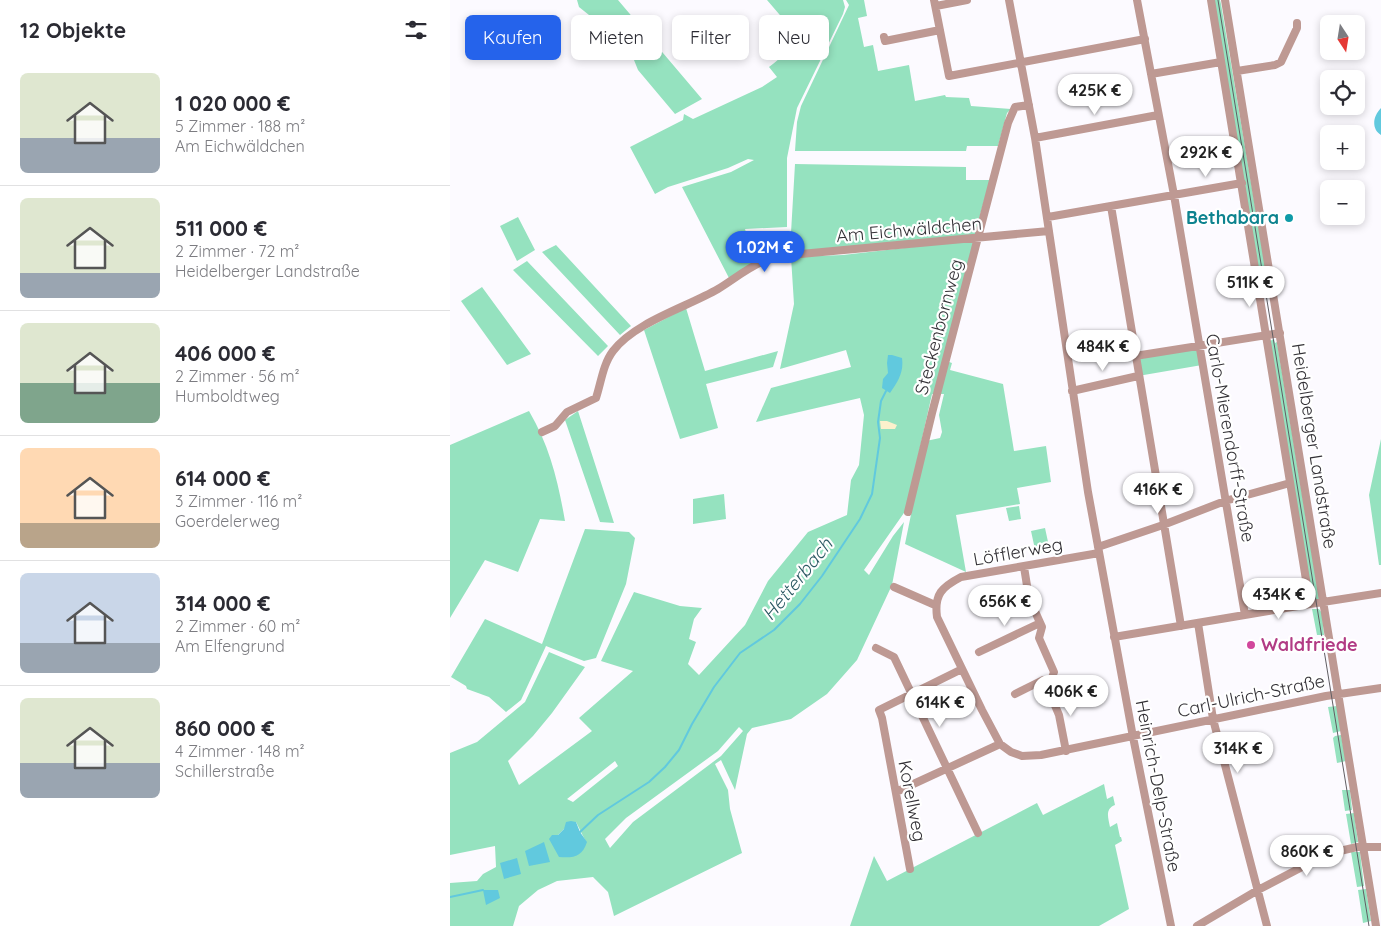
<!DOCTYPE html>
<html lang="de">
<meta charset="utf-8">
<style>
:root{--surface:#fff;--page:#f7f7f7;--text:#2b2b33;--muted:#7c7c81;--line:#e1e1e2;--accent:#2563eb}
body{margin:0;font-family:Quicksand,sans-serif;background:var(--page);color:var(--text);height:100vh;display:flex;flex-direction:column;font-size:19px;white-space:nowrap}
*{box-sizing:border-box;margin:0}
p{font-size:16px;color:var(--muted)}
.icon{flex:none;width:28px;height:28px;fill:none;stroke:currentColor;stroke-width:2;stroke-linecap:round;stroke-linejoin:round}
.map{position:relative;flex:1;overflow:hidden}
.sheet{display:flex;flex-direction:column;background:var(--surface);width:450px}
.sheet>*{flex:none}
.hud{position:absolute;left:15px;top:15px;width:475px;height:45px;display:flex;gap:10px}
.needle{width:32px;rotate:168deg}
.fabs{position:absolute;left:870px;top:15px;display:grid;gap:10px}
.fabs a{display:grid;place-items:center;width:45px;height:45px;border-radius:8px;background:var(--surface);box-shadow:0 2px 8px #0003;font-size:25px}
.price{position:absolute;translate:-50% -42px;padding:0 11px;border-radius:18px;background:#fff;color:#222;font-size:16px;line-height:32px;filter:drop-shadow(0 1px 2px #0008)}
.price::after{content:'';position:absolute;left:50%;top:30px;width:15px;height:11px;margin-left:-8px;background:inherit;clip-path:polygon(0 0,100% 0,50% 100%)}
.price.active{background:var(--accent);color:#fff}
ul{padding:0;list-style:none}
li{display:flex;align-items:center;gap:15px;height:125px;padding:0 20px}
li+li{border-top:1px solid var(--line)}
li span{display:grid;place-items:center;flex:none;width:140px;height:100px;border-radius:8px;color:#555}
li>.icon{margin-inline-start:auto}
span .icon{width:60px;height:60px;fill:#fffc;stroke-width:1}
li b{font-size:21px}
h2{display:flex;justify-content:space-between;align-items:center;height:60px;padding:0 20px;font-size:21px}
.tag{padding:0 18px;border-radius:8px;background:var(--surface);box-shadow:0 2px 8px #0003;font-size:18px;line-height:45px}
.tag.active{background:var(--accent);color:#fff}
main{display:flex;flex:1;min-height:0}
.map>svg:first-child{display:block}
.green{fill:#95e2bf;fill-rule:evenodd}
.sand{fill:#fbf1cc}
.water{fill:#61c9de}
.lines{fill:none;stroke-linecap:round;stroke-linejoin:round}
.stream{stroke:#61c9de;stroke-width:2}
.minor{stroke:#be9993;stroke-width:8}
.tram{stroke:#605e63;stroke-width:1}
.culture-dot{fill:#0f9aa8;stroke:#fff;stroke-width:2}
.hotel-dot{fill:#d1479c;stroke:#fff;stroke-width:2}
.labels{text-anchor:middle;stroke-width:4.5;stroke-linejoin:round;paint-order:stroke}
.culture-label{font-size:18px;font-weight:bold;fill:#0d838f;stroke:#fff;text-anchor:end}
.street-label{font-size:18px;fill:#333136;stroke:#fff}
.hotel-label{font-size:18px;font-weight:bold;fill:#b23c85;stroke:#fff;text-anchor:start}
.water-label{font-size:19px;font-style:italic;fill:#2d5a64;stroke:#fff}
</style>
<main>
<section class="sheet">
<h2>12 Objekte<svg class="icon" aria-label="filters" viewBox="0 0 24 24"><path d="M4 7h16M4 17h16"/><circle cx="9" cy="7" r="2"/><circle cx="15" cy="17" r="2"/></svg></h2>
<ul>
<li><span style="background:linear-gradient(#dfe7d0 65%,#9aa5b1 0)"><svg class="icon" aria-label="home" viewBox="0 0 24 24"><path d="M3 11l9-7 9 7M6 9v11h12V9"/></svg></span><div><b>1 020 000 €</b><p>5 Zimmer · 188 m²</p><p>Am Eichwäldchen</p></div></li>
<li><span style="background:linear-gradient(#dfe7d0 75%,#9aa5b1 0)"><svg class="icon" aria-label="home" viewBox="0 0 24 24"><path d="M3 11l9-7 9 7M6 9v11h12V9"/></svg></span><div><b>511 000 €</b><p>2 Zimmer · 72 m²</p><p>Heidelberger Landstraße</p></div></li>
<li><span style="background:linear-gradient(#dfe7d0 60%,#7fa58c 0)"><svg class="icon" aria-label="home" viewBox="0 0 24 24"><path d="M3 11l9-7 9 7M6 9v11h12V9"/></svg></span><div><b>406 000 €</b><p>2 Zimmer · 56 m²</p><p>Humboldtweg</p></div></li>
<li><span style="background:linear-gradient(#ffd9b3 75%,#b9a48a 0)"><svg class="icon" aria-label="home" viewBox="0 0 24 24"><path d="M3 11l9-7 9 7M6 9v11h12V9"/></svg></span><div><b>614 000 €</b><p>3 Zimmer · 116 m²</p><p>Goerdelerweg</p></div></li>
<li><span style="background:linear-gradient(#c9d6e8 70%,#9aa5b1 0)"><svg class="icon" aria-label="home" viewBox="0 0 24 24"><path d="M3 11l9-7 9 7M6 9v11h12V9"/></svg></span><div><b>314 000 €</b><p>2 Zimmer · 60 m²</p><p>Am Elfengrund</p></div></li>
<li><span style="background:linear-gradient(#dfe7d0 65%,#9aa5b1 0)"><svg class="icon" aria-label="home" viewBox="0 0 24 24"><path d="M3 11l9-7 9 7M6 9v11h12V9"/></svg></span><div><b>860 000 €</b><p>4 Zimmer · 148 m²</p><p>Schillerstraße</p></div></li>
</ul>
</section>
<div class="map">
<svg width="931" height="926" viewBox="0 0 931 926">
<rect width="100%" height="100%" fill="#fcfaff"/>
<path class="green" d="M 127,0 L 168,0 L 252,99 L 225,114 L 188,70 L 178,45 L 168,36 L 159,42 L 149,23 L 129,7 Z
M 317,0 L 393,0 L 395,7 L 393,14 L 347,108 L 337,158 L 337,227 L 295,229 L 305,262 L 279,278 L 232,187 L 281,172 L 304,160 L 298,159 L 278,168 L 218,187 L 205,194 L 180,147 L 233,120 L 234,114 L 243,119 L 312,87 L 327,77 L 319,67 C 332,58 339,48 347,35 Z
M 396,0 L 414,0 L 417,16 L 408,18 L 414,47 L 423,45 L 428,71 L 459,65 L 465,101 L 495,95 L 496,97 L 519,98 L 521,106 L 561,109 L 557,113 L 548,146 L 517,146 L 516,151 L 345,151 L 347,122 L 351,106 L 399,5 Z
M 762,0 L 770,0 L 771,4 L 818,283 L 816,284 L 817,287 L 810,289 Z
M 345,164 L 516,167 L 516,180 L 540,180 L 530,215 L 526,236 L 346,252 L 340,250 Z
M 68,217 L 85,250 L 67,261 L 50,226 Z
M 524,240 L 493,360 L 502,363 L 500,370 L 553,384 L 564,451 L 596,446 L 601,482 L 567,488 L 570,504 L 506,515 L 516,572 L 455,544 L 476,441 L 490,438 L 492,432 L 489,415 L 494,394 L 482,394 L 456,510 L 414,570 L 419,575 L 443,536 L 454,522 L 442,585 L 407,660 L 377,694 L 341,719 L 302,728 L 297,734 L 285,790 L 271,760 L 265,764 L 278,790 L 280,809 L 292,853 L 164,916 L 158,892 L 143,877 L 107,881 L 88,890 L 69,906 L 63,926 L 0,926 L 0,883 L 27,881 L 33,874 L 46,867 L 45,846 L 0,855 L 0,753 L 27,742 L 75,702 L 99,652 L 135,667 L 102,713 L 83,736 L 58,761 L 69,785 L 142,731 L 129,718 L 183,671 L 151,661 L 184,592 L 230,606 L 252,608 L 244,619 L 239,639 L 246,642 L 238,664 L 249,675 L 295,625 L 318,581 L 358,532 L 397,515 L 401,480 L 409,465 L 414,415 L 410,398 L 306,422 L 321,388 L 401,367 L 396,350 L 330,369 L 344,304 L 341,257 L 393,255 ZM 289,727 L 293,731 L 271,756 L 183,822 L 160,848 L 155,839 L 176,818 L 268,751 ZM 165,761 L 168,766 L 123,802 L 117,799 ZM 126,822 L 136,842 L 102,835 L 108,835 L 114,829 Z
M 106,245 L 181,326 L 170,335 L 92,252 Z
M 77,261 L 158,346 L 148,356 L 63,270 Z
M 32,287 L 81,354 L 57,365 L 11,301 Z
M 236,308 L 255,371 L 328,351 L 323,367 L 256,384 L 268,428 L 230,439 L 194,330 Z
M 824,339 L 825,343 L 827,342 L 869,597 L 869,599 L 862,601 L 820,341 Z
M 749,346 L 752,365 L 688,376 L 685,356 Z
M 79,411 C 100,447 108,481 115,521 L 90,519 L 68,572 L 35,560 L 0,618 L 0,445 Z
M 128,411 L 164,523 L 150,522 L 115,420 Z
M 931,439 L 931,565 L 929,565 L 919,495 Z
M 274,494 L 276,519 L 243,524 L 243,499 Z
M 569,506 L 571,519 L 559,521 L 556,508 Z
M 595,528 L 600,551 L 586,554 L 581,531 Z
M 135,529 L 179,532 L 185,538 L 176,584 L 146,658 L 134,661 L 96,646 L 71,700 L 56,712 L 39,697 L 17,689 L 16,686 L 1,677 L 35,619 L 92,644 Z
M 862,609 L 869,609 L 872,613 L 874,635 L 867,635 Z
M 887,706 L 891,731 L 883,733 L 878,707 Z
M 891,735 L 896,761 L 887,763 L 883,738 L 885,736 Z
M 654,784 L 657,799 L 663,796 L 665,805 C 655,809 658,817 660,827 L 667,823 L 670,837 L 671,837 L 672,841 L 665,845 L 679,909 L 649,926 L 400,926 L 424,856 L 437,881 L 587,803 L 593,815 Z
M 892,790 L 900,790 L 902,810 L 895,811 Z
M 904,813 L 908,842 L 901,844 L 896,814 Z
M 901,852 L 910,852 L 914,886 L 907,887 Z
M 916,889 L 921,921 L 913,923 L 908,890 Z"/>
<path class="sand" d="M 430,421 L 437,421 L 447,425 L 445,429 L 431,429 Z"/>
<path class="water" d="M 931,108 L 931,135 C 921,129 923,116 931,108 Z
M 438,355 L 442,355 L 452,358 C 454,372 448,382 440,393 L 432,388 L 433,379 L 438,373 L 437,363 Z
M 121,821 L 126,822 L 130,832 L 137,842 C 132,857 124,858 109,857 L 99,839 L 102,835 L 108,835 L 114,829 L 116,822 Z
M 94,842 L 100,862 L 79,866 L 75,851 Z
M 67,858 L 71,874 L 54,879 L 50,863 Z
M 33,890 L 48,890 L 50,898 L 36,905 Z"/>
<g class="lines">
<path class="stream" d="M 130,832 L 148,815 L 199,782 L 215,767 L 229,750 L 242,724 L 264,687 L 290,653 L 324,630 L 350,604 L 372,576 L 410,519 L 422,494 L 430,438 L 428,422 L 431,401 L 436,391
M 0,897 L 33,890"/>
<path class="minor" d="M 484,0 L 499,76 L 695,39
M 559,0 L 585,138 L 638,492 L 683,737 L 721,926
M 687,0 L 724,195 L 795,615
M 761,0 L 860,604
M 775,0 L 926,926
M 486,6 L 517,0
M 434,37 L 435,41 L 490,30
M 787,71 L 825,65 L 831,62 L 847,28 L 847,23
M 701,74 L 771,62
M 585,138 L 708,115
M 661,206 L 731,626
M 598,217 L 792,183
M 685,356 L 830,333
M 622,391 L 688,376
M 92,432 L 105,426 L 117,412 L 146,398 C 151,383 153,364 163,351 C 185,322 237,307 268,289 C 283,280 297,268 314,261 C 322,258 331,257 340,255 L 599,231
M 458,512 L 482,413 L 558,123 L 565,107 L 579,105
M 648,547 L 713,525 L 775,501 L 840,483
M 649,553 L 511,577 C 492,587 484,594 487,617 L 532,710 L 550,744 L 561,752 L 572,756 L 591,755 L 876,696 L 931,688
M 574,567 L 579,598 L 592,627 L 589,638 L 604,672 L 598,689 L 609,715 L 616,751
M 444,587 L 485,605
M 748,623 L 763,719 L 817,926
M 664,637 L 860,604 L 931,593
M 426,648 L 444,657 L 528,833
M 529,652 L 590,623
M 565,694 L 593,680 L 600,683
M 446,792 L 550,744
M 460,869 L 432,718 L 429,710 L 512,669
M 747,926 L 808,890 L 877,854 L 907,847 L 931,847"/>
<path class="tram" d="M 768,0 L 919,926"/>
</g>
<circle class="culture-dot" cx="839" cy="218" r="5"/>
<circle class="hotel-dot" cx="801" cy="645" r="5"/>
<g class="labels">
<g class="culture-label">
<text x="829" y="224">Bethabara</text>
</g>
<g class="street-label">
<text transform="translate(459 230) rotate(-5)" y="6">Am Eichwäldchen</text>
<text transform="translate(489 327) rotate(-75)" y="6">Steckenbornweg</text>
<text transform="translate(780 438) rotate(80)" y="6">Carlo-Mierendorff-Straße</text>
<text transform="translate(864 446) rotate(81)" y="6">Heidelberger Landstraße</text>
<text transform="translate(568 552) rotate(-10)" y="6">Löfflerweg</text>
<text transform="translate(801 696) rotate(-12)" y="6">Carl-Ulrich-Straße</text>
<text transform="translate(708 786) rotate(79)" y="6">Heinrich-Delp-Straße</text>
<text transform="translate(462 801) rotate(79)" y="6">Korellweg</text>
</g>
<g class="hotel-label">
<text x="811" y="651">Waldfriede</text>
</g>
<g class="water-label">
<text transform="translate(347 579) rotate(-51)" y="7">Hetterbach</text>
</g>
</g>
</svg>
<div class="fabs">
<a><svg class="needle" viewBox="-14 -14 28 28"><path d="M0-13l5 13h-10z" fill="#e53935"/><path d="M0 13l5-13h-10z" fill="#7c7c81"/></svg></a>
<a><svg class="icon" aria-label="locate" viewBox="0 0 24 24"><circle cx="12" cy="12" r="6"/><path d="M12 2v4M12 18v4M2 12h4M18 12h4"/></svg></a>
<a>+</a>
<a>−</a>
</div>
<b class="price" style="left:645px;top:116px">425K €</b>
<b class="price" style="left:756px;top:178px">292K €</b>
<b class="price active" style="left:315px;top:273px">1.02M €</b>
<b class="price" style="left:800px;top:308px">511K €</b>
<b class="price" style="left:653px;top:372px">484K €</b>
<b class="price" style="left:708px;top:515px">416K €</b>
<b class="price" style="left:829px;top:620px">434K €</b>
<b class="price" style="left:555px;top:627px">656K €</b>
<b class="price" style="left:621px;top:717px">406K €</b>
<b class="price" style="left:490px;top:728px">614K €</b>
<b class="price" style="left:788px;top:774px">314K €</b>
<b class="price" style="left:857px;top:877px">860K €</b>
<div class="hud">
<a class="tag active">Kaufen</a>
<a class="tag">Mieten</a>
<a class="tag">Filter</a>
<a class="tag">Neu</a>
</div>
</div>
</main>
